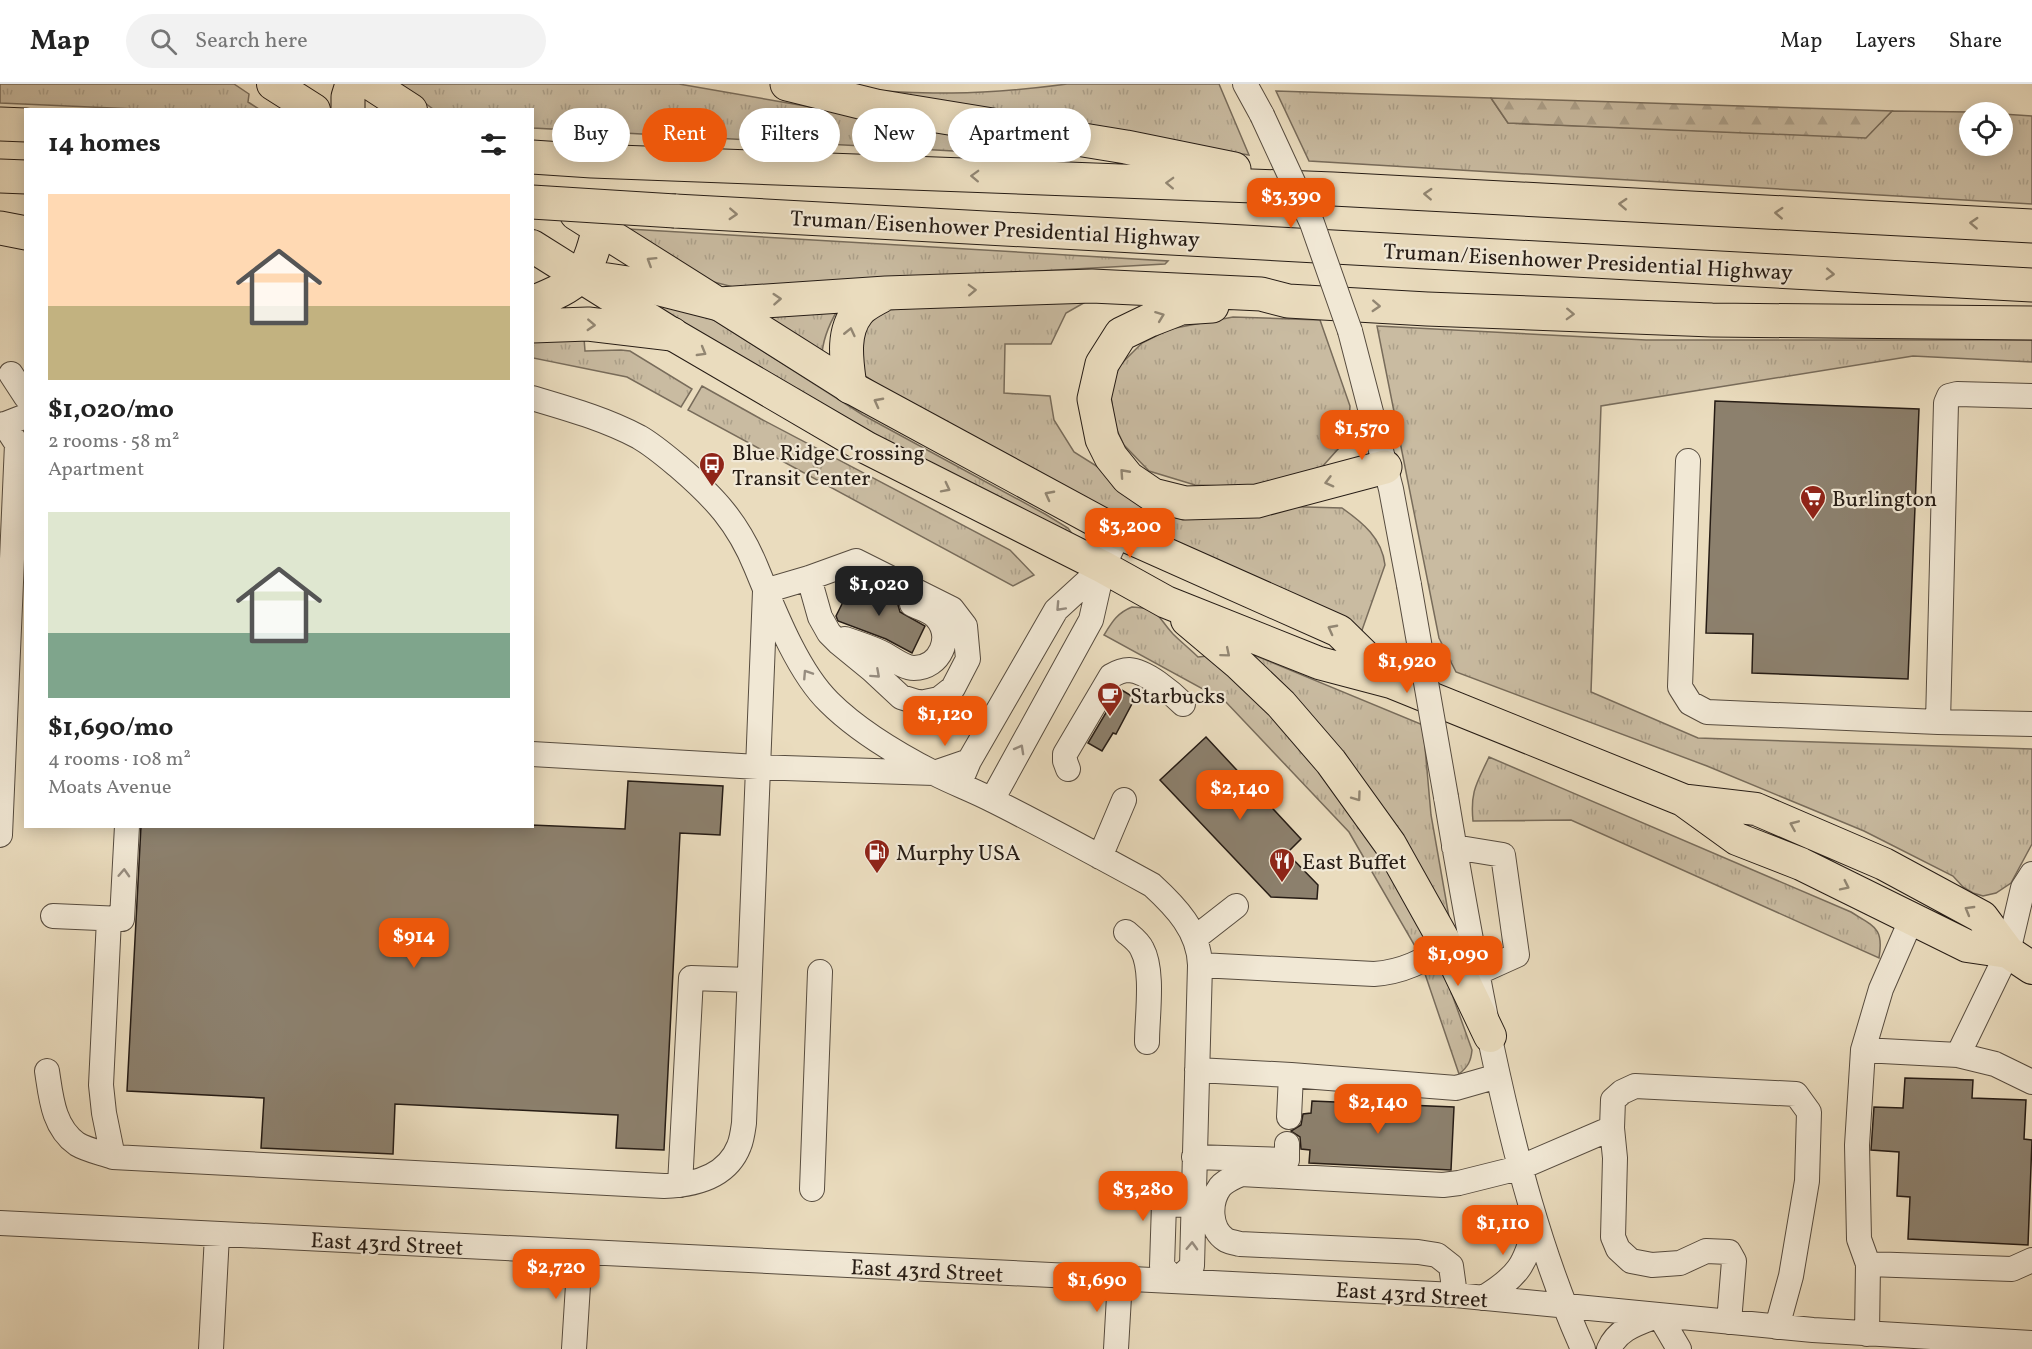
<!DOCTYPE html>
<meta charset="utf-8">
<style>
:root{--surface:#fff;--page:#f2f2f2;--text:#222;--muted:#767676;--line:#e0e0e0;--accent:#ea580c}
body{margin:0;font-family:Vollkorn,serif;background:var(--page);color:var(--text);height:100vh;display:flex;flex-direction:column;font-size:22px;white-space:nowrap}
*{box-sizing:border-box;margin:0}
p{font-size:20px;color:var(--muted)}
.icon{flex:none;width:33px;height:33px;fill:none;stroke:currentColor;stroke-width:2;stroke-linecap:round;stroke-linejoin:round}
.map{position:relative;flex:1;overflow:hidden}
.panel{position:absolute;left:24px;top:24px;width:510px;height:720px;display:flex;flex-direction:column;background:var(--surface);border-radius:0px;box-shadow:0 3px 15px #0003}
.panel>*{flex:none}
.top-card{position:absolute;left:552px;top:24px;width:570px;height:54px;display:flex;gap:12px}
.tools{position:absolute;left:1959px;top:18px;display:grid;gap:12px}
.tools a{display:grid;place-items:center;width:54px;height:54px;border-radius:50%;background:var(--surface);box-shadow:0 3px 15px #0003;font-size:30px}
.price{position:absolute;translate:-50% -51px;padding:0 14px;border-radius:12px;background:var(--accent);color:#fff;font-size:20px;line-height:39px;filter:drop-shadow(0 2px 3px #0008)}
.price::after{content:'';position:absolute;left:50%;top:36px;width:18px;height:14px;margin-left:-9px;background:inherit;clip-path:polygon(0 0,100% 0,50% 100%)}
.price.active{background:#222;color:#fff}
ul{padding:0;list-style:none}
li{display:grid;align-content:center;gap:12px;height:318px;padding:0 24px}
li span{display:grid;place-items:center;height:186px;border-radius:0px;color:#555}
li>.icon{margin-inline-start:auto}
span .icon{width:108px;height:108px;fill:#fffc;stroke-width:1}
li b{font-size:26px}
h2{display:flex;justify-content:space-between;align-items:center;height:72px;padding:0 24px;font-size:26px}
.chip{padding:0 21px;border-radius:27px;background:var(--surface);box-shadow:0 3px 15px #0003;font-size:21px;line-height:54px}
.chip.active{background:var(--accent);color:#fff}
header{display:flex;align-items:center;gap:36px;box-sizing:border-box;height:84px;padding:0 30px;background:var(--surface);border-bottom:2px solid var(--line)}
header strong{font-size:28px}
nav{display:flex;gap:33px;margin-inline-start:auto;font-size:21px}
.search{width:420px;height:54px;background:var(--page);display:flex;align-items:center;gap:15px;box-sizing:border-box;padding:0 21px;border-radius:33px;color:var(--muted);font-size:22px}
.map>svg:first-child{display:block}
.grass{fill:url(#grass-tufts);stroke:#786c5b;stroke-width:1.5}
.forest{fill:url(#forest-firs);stroke:#786c5b;stroke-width:1.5}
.building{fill:#8c806d;stroke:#261c15;stroke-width:1.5}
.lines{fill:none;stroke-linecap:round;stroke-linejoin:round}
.minor-casing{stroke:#574c3f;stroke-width:26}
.major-casing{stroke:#261c15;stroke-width:34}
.highway-casing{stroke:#261c15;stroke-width:35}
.minor{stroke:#f1e8d5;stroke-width:24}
.major{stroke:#eadcbe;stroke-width:32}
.highway{stroke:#eadcbe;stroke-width:33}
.minor-bridge-casing{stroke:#574c3f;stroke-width:26;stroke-linecap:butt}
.highway-bridge-casing{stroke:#261c15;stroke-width:35;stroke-linecap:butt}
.minor-bridge{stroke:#f1e8d5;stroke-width:24}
.highway-bridge{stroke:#eadcbe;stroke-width:33}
.oneway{stroke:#928672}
.oneway2{stroke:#968c7f}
.labels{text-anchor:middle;stroke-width:4.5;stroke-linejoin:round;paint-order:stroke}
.street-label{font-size:22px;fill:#261c15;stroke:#f1e8d5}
.poi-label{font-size:22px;fill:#261c15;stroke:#f1e8d5;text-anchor:start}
</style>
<header>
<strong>Map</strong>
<div class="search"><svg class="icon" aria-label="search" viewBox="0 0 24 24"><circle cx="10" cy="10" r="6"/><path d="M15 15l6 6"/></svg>Search here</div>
<nav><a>Map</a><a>Layers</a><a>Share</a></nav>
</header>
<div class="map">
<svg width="2032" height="1265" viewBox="0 0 2032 1265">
<defs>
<pattern id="grass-tufts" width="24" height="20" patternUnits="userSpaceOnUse" patternTransform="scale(1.5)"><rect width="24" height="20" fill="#c9bba1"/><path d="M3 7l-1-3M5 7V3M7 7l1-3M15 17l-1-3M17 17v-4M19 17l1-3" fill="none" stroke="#aca08a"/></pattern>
<pattern id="forest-firs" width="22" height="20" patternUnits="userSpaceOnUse" patternTransform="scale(1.5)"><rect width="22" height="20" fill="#c9bba1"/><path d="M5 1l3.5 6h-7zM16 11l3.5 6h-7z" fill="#aca08a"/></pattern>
</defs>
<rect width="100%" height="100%" fill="#eadcbe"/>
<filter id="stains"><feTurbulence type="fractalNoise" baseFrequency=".00333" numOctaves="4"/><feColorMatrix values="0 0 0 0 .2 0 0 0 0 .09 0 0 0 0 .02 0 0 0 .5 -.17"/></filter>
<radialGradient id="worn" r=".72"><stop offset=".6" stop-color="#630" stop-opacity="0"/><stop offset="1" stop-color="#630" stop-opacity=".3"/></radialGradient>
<path class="grass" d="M 0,0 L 234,0 L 249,10 L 248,18 L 259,25 L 135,25 L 0,19 Z
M 400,0 L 679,0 L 1063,67 L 1062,73 L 533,44 L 532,26 L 433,25 Z
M 1067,0 L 1219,0 L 1249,71 L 947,24 L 827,3 C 868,6 910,10 952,9 C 991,9 1029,5 1067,0 Z
M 1276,7 L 1491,14 L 1508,39 L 1866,53 L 1892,27 L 1971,28 L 1970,28 L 1970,62 L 2002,62 L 2003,30 L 2032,32 L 2032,120 L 1309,77 Z
M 628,145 L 1168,177 L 1165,180 L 737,204 L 710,197 Z
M 626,203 L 700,227 L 863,331 L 1045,430 L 1068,444 L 1073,451 L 828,331 Z
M 1096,212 L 1066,229 L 1051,260 L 1005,260 L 1004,309 L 1050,312 L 1054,336 L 1074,368 L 1117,395 L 1171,419 L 1342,424 C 1363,439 1382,454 1385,481 L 1361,549 L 1152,449 L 906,319 L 861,289 L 860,242 L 884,226 Z
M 842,219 C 832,234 824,250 822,269 L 746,225 Z
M 1233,233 L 1320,236 L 1350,322 L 1348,354 L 1321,384 L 1252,403 L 1195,401 L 1149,387 L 1124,361 L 1115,342 L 1110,305 L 1120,281 L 1142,259 L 1170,245 Z
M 1377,242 L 1646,256 L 2032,256 L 2032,278 L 1913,272 L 1601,322 L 1591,608 L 1698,654 L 2032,665 L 2032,760 L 2011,799 L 1996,809 L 1983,812 L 1973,809 L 1963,803 L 1953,792 L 1864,747 L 1707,682 L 1456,588 L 1439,554 Z
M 584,254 L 585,267 L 621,266 L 630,267 L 692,305 L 681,323 L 627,293 L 533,274 L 533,255 Z
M 702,302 L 761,335 L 1010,466 L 1034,491 L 1013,502 L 688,326 Z
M 1132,523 C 1160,524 1157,533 1173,550 C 1181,558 1190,565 1198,573 L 1208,572 L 1223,578 L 1362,733 L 1424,847 L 1423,855 L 1416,864 L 1349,748 L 1225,617 L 1104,551 C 1112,538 1117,529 1132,523 Z
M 1232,562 L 1423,641 L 1431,731 L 1449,833 L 1441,836 Z
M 1489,673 L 1851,828 C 1875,843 1884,844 1879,874 L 1571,736 L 1473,737 C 1470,707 1477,699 1489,673 Z
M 1431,885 L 1439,885 L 1444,888 L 1472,966 C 1471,977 1468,983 1459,990 L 1424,887 Z"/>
<path class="forest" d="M 1491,14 L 1892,27 L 1866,54 L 1508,39 Z"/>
<path class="building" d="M 1715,317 L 1919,325 L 1908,595 L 1752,589 L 1753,550 L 1706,549 Z
M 853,498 L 880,512 L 882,508 L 899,516 L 898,521 L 900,528 L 925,542 L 912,569 L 886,555 L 838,537 L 836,532 Z
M 1120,605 L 1135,614 L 1116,650 L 1113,649 L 1102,667 L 1088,659 Z
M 1206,653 L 1301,755 L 1287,769 L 1318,801 L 1317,815 L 1271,813 L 1160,696 Z
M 628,697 L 723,702 L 720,751 L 680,749 L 664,1066 L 616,1064 L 618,1031 L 395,1020 L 393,1070 L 261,1064 L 264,1014 L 127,1007 L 141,742 L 532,742 L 532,741 L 625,745 Z
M 1905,994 L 1973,996 L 1972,1014 L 2026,1016 L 2024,1055 L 2032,1056 L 2028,1161 L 1908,1155 L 1910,1113 L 1897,1112 L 1899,1068 L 1871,1066 L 1874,1023 L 1903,1024 Z
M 1312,1017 L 1454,1023 L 1451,1086 L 1309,1079 L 1310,1066 L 1301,1065 L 1300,1053 L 1291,1047 L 1301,1041 L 1303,1030 L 1311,1029 Z"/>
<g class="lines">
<defs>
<path id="minor" d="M 1245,0 L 1262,31
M 1350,247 L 1391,405 L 1409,501
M 11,290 L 26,313
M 2032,312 L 1957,310 L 1949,312 L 1946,319 L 1938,638 L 2032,640
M 532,314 C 569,325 605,335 639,353 C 653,361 667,373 679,383 C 715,414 738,439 756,483 C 773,524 797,587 829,618 C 858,647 897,670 934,689 C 953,699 973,706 992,716 C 1046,743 1099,772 1152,801 C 1176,823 1199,847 1200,881 L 1192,1182 L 1176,1197
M 0,342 L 26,332
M 1688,377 L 1680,603 L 1690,619 L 1707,628 L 1938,638
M 765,507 L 809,494 L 856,477 L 952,525 L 965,542 L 968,575 L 953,604 L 939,615 L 920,619 L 901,613 L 872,586 L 839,559 L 829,549 L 820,533 L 809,494
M 845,555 C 857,559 869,563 880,568 C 891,573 903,584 914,584 C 940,584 954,553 936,533 C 931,527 919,524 912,520
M 532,670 L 758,683 L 934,689 L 969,677
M 1068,685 L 1065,677 L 1065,670 L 1111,592 C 1116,589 1122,586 1129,586 C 1146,587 1171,608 1183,620
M 964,689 L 969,677 L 1056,526 L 1103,483
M 1446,713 C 1460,797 1475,881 1492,964 C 1514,1067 1540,1169 1583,1265
M 992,716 L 1091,536 L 1103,483 L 1119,449
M 0,751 L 17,360 L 4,340
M 1454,763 L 1503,771 L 1517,871 L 1477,889
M 1100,773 L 1124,716
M 2032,790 L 2023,804 L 2008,868 L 1958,971 L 1995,980 L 2032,998
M 53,832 L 122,835 L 127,742
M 109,835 L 101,1001 L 104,1029 L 113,1073
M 1126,848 C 1132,853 1139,858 1142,865 C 1154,887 1147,932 1147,958
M 1195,854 L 1236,822
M 1200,881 L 1374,890 C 1403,888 1423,877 1447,862
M 1863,966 L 1958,971
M 1197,986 L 1291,991 L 1456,1004 L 1498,992
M 47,987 C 51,1013 53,1043 77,1060 C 87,1066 102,1069 113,1073 L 664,1102 C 694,1101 727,1093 739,1062 C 742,1055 743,1046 744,1039 L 765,507
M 1289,1033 L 1291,991
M 1612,1044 L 1615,1074 L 1613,1153 L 1618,1165 L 1631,1177 L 1652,1181 L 1680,1179 L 1706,1167 L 1729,1168 L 1734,1177 L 1729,1238
M 1194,1073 L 1287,1076 L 1287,1060
M 680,1101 L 691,894 L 749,896
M 812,1105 L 820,888
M 0,1139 L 1455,1211 L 1813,1246 L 2032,1259
M 1868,1180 L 2012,1185 L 2032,1176
M 1176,1197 L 1162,1182 L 1164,1120 L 1193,1121
M 1455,1211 L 1451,1182 L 1437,1171 L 1418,1168 L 1240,1160 C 1236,1159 1230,1158 1226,1156 C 1209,1145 1209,1118 1220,1103 C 1226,1096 1233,1094 1241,1090 L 1443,1101 L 1459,1099 L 1519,1084 L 1612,1044 L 1613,1016 L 1622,1008 L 1635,1002 L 1796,1010 L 1809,1028 L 1807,1097 L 1791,1192 L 1777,1243
M 1483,1214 C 1519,1192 1525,1181 1536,1140
M 1867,1250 L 1868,1180 L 1859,1155 L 1857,1061 L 1863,966 L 1881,905 L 1912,834
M 211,1265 L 217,1151
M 574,1265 L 580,1169
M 1116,1265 L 1120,1195
M 1609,1265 C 1618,1244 1639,1239 1659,1231 L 1679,1265"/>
<path id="major" d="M 273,0 L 314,26
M 371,0 L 411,26
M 576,130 L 850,303 L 1119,449 L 1339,547 L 1389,596
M 532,162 L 672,250 L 867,364 L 1103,483 L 1166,518 L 1319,579 L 1391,598 L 1683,716 L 1737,755 L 1801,780 L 1967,862 L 2008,868
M 1187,536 L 1238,579 L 1281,620 L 1331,678 L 1390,760 L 1447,862 L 1490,952
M 1688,717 L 1756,725 L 1884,780 L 1982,833 L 2008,868 L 2032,884"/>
<path id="highway" d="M 787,0 L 876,22 L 1126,63 L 1234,85
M 348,26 L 348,13 L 352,0
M 0,40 L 26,41
M 532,73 L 592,77 L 1333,105 L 2032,142
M 0,92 L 26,93
M 675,127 L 2032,201
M 0,144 L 26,149
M 581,192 L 648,202 L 719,220 L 886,209 L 1092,202 L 1261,210 L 1288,217 L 1427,225 L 1712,236 L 2032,239
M 532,219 C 580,199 586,195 599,144
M 1212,222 L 1181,224 L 1150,236 L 1121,250 L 1102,280 L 1094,315 L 1102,355 L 1111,373 L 1128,394 L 1153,411 L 1185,419 L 1257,417 L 1385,383
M 532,242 L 588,240 L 672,250
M 850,303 C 847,279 841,249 858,228 C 864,220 877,215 886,209"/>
</defs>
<use href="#minor" class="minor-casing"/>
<use href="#major" class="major-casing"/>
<use href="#highway" class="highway-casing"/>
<use href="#minor" class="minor"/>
<use href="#major" class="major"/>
<use href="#highway" class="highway"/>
<defs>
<path id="minor-bridge" d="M 1262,31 L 1312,139 L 1350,247
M 1409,501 L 1446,713"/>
<path id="highway-bridge" d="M 532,118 L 675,127"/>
</defs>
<use href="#minor-bridge" class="minor-bridge-casing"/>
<use href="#highway-bridge" class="highway-bridge-casing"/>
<use href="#minor-bridge" class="minor-bridge"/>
<use href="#highway-bridge" class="highway-bridge"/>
</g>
<defs><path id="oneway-chevron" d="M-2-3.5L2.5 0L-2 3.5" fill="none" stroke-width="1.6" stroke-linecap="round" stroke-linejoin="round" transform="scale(1.5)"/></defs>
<g class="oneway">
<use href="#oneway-chevron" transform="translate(975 92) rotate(-178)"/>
<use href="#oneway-chevron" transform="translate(1170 99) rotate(-178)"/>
<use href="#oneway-chevron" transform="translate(1428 110) rotate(-177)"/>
<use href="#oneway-chevron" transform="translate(1623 120) rotate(-177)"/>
<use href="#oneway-chevron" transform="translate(1779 129) rotate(-177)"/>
<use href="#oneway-chevron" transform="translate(733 130) rotate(3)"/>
<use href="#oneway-chevron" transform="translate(1974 139) rotate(-177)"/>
<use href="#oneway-chevron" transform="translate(651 177) rotate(-148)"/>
<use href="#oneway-chevron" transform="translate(1830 190) rotate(3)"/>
<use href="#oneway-chevron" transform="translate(972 206) rotate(-2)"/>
<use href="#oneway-chevron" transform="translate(777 215) rotate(-4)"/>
<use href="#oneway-chevron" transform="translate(1376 222) rotate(3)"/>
<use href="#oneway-chevron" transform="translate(1570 230) rotate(2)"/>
<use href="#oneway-chevron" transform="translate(1160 232) rotate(-21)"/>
<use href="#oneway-chevron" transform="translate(591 241) rotate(3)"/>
<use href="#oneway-chevron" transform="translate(850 248) rotate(-77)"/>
<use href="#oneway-chevron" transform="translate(702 268) rotate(30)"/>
<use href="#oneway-chevron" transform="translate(878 318) rotate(-152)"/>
<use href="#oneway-chevron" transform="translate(1124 389) rotate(-132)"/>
<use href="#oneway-chevron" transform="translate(1329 398) rotate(165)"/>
<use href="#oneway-chevron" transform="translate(946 404) rotate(27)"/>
<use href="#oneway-chevron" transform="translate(1049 411) rotate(-152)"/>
<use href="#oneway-chevron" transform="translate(1332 545) rotate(-152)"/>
<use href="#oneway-chevron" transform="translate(1226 569) rotate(40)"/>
<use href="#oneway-chevron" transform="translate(1357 713) rotate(54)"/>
<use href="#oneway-chevron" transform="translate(1794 741) rotate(-157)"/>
<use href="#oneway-chevron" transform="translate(1845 802) rotate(26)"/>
<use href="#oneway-chevron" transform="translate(1969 826) rotate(-150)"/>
</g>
<g class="oneway2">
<use href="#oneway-chevron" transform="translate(1060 523) rotate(133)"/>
<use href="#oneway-chevron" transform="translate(807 590) rotate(-123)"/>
<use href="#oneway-chevron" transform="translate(876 590) rotate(42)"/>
<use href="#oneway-chevron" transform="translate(1020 665) rotate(-61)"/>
<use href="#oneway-chevron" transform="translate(124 789) rotate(-87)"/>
<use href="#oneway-chevron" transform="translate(1192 1162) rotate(-88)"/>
</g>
<defs>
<symbol id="bus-pin" viewBox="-11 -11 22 30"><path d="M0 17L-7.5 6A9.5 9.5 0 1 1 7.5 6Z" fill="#8f2418" stroke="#f1e8d5"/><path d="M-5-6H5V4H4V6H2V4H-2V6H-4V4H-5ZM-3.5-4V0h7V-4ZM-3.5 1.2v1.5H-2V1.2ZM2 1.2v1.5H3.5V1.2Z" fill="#fff"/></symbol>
<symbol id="supermarket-pin" viewBox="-11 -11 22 30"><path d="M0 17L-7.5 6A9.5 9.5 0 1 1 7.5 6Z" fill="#8f2418" stroke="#f1e8d5"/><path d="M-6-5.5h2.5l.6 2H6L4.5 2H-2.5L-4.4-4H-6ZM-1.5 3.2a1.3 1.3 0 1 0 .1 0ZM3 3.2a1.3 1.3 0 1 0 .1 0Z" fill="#fff"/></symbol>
<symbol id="cafe-pin" viewBox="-11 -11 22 30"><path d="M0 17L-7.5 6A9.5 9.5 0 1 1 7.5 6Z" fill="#8f2418" stroke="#f1e8d5"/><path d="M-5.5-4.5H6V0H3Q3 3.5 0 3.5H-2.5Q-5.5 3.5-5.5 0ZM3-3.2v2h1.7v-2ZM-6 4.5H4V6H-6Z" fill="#fff"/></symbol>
<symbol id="fuel-pin" viewBox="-11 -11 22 30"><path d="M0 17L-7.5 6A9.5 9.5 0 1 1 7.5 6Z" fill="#8f2418" stroke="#f1e8d5"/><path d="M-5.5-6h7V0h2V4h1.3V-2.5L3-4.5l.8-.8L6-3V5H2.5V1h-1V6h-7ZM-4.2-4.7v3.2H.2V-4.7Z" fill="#fff"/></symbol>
<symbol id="restaurant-pin" viewBox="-11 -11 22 30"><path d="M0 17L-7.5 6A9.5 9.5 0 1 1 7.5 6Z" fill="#8f2418" stroke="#f1e8d5"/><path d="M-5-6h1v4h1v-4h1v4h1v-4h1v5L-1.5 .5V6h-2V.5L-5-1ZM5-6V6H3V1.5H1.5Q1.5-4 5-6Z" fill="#fff"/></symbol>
</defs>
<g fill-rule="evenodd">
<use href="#bus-pin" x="697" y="366" width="30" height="40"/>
<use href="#supermarket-pin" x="1798" y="399" width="30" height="40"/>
<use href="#cafe-pin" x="1095" y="596" width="30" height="40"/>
<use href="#fuel-pin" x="862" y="753" width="30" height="40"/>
<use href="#restaurant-pin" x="1267" y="762" width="30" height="40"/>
</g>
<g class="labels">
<g class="street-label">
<text transform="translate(995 144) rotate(3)" y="8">Truman/Eisenhower Presidential Highway</text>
<text transform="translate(1588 177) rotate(3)" y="8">Truman/Eisenhower Presidential Highway</text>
<text transform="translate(387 1159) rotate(3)" y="8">East 43rd Street</text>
<text transform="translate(927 1186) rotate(3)" y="8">East 43rd Street</text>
<text transform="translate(1412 1210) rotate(4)" y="8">East 43rd Street</text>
</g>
<g class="poi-label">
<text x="732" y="376">Blue Ridge Crossing<tspan x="732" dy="25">Transit Center</tspan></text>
<text x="1832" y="422">Burlington</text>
<text x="1130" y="619">Starbucks</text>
<text x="896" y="776">Murphy USA</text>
<text x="1302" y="785">East Buffet</text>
</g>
</g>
<rect width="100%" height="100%" filter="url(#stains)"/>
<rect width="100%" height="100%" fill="url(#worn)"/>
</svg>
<div class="tools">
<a><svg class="icon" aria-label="locate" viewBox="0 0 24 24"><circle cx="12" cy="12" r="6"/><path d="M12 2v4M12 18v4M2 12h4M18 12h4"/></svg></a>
</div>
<b class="price" style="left:1291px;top:145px">$3,390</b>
<b class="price" style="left:1362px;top:377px">$1,570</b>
<b class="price" style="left:1130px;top:475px">$3,200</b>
<b class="price active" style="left:879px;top:533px">$1,020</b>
<b class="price" style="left:1407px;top:610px">$1,920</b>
<b class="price" style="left:945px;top:663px">$1,120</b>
<b class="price" style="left:1240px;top:737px">$2,140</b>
<b class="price" style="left:414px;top:885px">$914</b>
<b class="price" style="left:1458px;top:903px">$1,090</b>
<b class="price" style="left:1378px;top:1051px">$2,140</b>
<b class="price" style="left:1143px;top:1138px">$3,280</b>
<b class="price" style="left:1503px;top:1172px">$1,110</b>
<b class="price" style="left:556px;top:1216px">$2,720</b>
<b class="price" style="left:1097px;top:1229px">$1,690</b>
<div class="top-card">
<a class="chip">Buy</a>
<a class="chip active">Rent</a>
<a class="chip">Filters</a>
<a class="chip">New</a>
<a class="chip">Apartment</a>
</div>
<section class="panel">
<h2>14 homes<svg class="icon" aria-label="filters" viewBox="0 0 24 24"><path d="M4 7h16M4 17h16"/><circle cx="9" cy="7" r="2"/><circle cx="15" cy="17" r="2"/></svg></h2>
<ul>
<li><span style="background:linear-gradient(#ffd9b3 60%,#c2b280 0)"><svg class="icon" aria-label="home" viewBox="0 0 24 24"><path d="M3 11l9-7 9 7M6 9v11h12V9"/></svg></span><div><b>$1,020/mo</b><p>2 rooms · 58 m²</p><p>Apartment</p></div></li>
<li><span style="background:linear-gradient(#dfe7d0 65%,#7fa58c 0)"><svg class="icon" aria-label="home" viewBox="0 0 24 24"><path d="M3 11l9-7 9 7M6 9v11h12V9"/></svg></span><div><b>$1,690/mo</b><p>4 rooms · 108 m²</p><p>Moats Avenue</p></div></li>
</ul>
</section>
</div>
